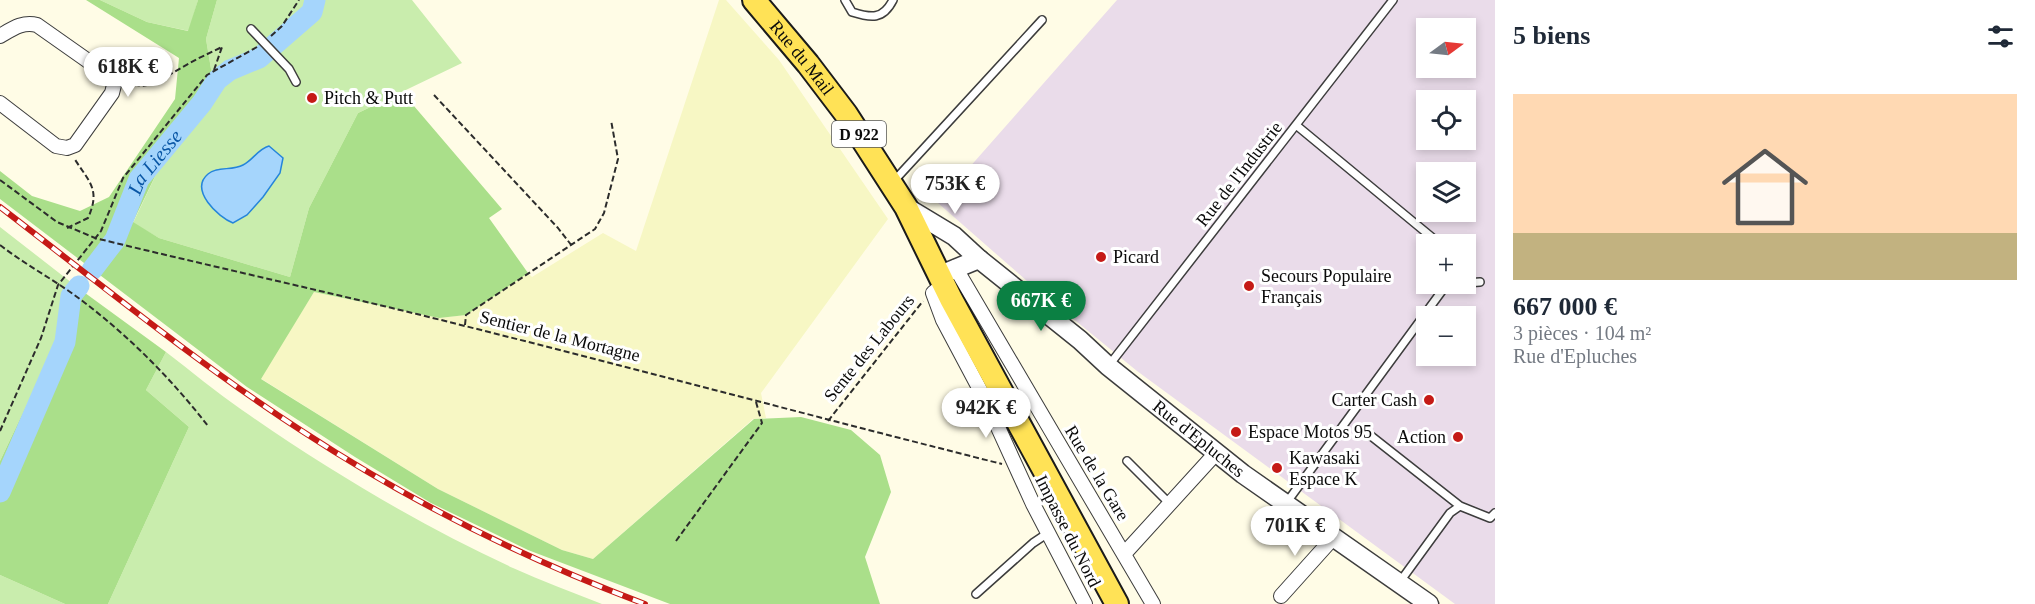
<!DOCTYPE html>
<html lang="fr">
<meta charset="utf-8">
<style>
:root{--surface:#fff;--page:#f2f2f3;--text:#1f2937;--muted:#747a83;--line:#e0e1e3;--accent:#0b8043}
body{margin:0;font-family:"Times New Roman",serif;background:var(--page);color:var(--text);height:100vh;display:flex;flex-direction:column;font-size:22px;white-space:nowrap}
*{box-sizing:border-box;margin:0}
p{font-size:20px;color:var(--muted)}
.icon{flex:none;width:33px;height:33px;fill:none;stroke:currentColor;stroke-width:2;stroke-linecap:round;stroke-linejoin:round}
.map{position:relative;flex:1;overflow:hidden}
.panel{display:flex;flex-direction:column;background:var(--surface);width:540px}
.panel>*{flex:none}
.needle{width:39px;rotate:75deg}
.controls{position:absolute;left:1416px;top:18px;display:grid;gap:12px}
.controls a{display:grid;place-items:center;width:60px;height:60px;border-radius:0px;background:var(--surface);box-shadow:0 3px 9px #0003;font-size:30px}
.price{position:absolute;translate:-50% -51px;padding:0 14px;border-radius:21px;background:#fff;color:#222;font-size:20px;line-height:39px;filter:drop-shadow(0 2px 3px #0008)}
.price::after{content:'';position:absolute;left:50%;top:36px;width:18px;height:14px;margin-left:-9px;background:inherit;clip-path:polygon(0 0,100% 0,50% 100%)}
.price.active{background:var(--accent);color:#fff}
ul{padding:0;list-style:none}
li{display:grid;align-content:center;gap:12px;height:318px;padding:0 18px}
li+li{border-top:2px solid var(--line)}
li span{display:grid;place-items:center;height:186px;border-radius:0px;color:#555}
li>.icon{margin-inline-start:auto}
span .icon{width:108px;height:108px;fill:#fffc;stroke-width:1}
li b{font-size:26px}
h2{display:flex;justify-content:space-between;align-items:center;height:72px;padding:0 18px;font-size:26px}
main{display:flex;flex:1;min-height:0}
.map>svg:first-child{display:block}
.industrial{fill:#eadcea;fill-rule:evenodd}
.farmland{fill:#f7f7c4}
.green{fill:#c9edad}
.forest{fill:#aadf8a}
.water{fill:#a5d5fc;stroke:#2585da;stroke-width:1.5}
.lines{fill:none;stroke-linecap:round;stroke-linejoin:round}
.river{stroke:#a5d5fc;stroke-width:21}
.service-casing{stroke:#3d3d3d;stroke-width:10}
.minor-casing{stroke:#3d3d3d;stroke-width:16}
.tertiary-casing{stroke:#3d3d3d;stroke-width:21}
.primary-casing{stroke:#1b1b1b;stroke-width:26}
.path{stroke:#2c2c2c;stroke-width:2;stroke-dasharray:6 3;stroke-linecap:butt}
.service{stroke:#fff;stroke-width:7}
.minor{stroke:#fff;stroke-width:14}
.tertiary{stroke:#fff;stroke-width:18}
.primary{stroke:#ffe256;stroke-width:22}
.rail-casing{stroke:#c51a16;stroke-width:6}
.rail{stroke:#fff;stroke-width:4;stroke-dasharray:11;stroke-linecap:butt}
.poi-dot{fill:#c51a16;stroke:#fff;stroke-width:2}
.labels{text-anchor:middle;stroke-width:6;stroke-linejoin:round;paint-order:stroke}
.shield{fill:#fff;stroke:#545454;stroke-width:1.5}
.shield-label{font-size:16px;font-weight:bold;fill:#0a0a0a}
.street-label{font-size:18px;fill:#0a0a0a;stroke:#fff}
.poi-label{font-size:18px;fill:#0a0a0a;stroke:#fff;text-anchor:start}
.water-label{font-size:20px;font-style:italic;fill:#0956a5;stroke:#fff}
</style>
<main>
<div class="map">
<svg width="1495" height="604" viewBox="0 0 1495 604">
<rect width="100%" height="100%" fill="#fffce6"/>
<path class="industrial" d="M 1117,0 L 1495,0 L 1495,604 L 1455,604 L 1137,371 L 1027,281 L 938,203 ZM 1426,28 L 1466,28 L 1466,68 L 1426,68 ZM 1426,100 L 1466,100 L 1466,140 L 1426,140 ZM 1426,172 L 1466,172 L 1466,212 L 1426,212 ZM 1426,244 L 1466,244 L 1466,284 L 1426,284 ZM 1426,316 L 1466,316 L 1466,356 L 1426,356 Z"/>
<path class="farmland" d="M 719,0 L 726,0 L 779,60 L 888,219 L 761,393 L 766,418 L 753,419 L 593,559 L 562,550 L 438,489 L 260,378 L 314,292 L 439,318 L 465,315 L 528,273 L 532,277 L 603,233 L 636,251 Z"/>
<path class="green" d="M 100,0 L 198,0 L 189,31 L 147,22 Z
M 217,0 L 412,0 L 462,63 L 358,113 L 309,208 L 290,277 L 159,238 L 133,223 L 162,162 L 192,125 L 215,93 L 206,39 Z
M 0,227 L 81,290 L 0,461 Z
M 166,352 C 191,371 216,392 242,410 C 328,470 418,524 513,568 C 542,581 572,592 602,604 L 108,604 L 189,427 L 146,390 Z
M 0,575 L 65,604 L 0,604 Z"/>
<path class="forest" d="M 86,0 L 100,0 L 147,22 L 188,31 L 198,0 L 217,0 L 206,39 L 215,93 L 192,125 L 162,162 L 133,222 L 159,238 L 290,277 L 309,208 L 358,113 L 402,92 L 502,209 L 489,218 L 528,273 L 466,315 L 439,318 L 314,292 L 261,379 L 438,489 L 562,550 L 593,559 L 754,419 L 801,417 L 851,430 L 880,455 L 891,492 L 865,557 L 880,604 L 670,604 L 528,550 L 431,503 L 355,457 L 247,387 L 0,199 L 0,171 L 32,196 L 80,211 L 109,197 L 175,99 L 179,58 Z
M 81,290 L 166,352 L 146,390 L 189,427 L 108,604 L 65,604 L 0,575 L 0,461 Z"/>
<path class="water" d="M 269,146 L 283,158 L 280,173 L 263,197 L 247,215 L 233,223 C 218,217 189,190 208,174 C 217,166 232,171 243,165 C 253,160 258,149 269,146 Z"/>
<g class="lines">
<g class="river">
<path id="s1" d="M 92,270 L 115,240 L 139,179 L 202,103 L 217,80 L 230,70 L 259,58 L 312,12 L 315,0"/>
<path d="M 0,492 L 65,342 L 71,296 L 79,286"/>
</g>
<defs>
<path id="service" d="M 845,0 L 852,12 C 871,18 883,20 893,0
M 251,29 L 289,69 L 296,82
M 1296,125 L 1440,244
M 893,182 L 1042,20
M 1466,283 L 1480,282
M 1110,364 L 1393,0
M 1366,432 L 1460,506
M 1127,461 L 1170,504
M 1287,502 L 1447,284
M 1399,583 L 1450,513 L 1460,506 L 1490,518 L 1495,513
M 976,594 L 1033,543 L 1048,533"/>
<path id="minor" d="M 0,36 C 12,29 23,21 37,25 L 108,75 L 114,85 L 112,93 L 75,145 L 67,148 L 56,146 L 0,103
M 955,267 L 1153,604
M 944,284 L 933,293 L 943,320 L 986,401 L 1033,504 L 1085,604
M 1124,554 L 1216,453
M 1281,596 L 1333,538"/>
<g id="tertiary">
<path id="s2" d="M 906,207 L 954,236 L 979,259 L 1080,340 L 1108,366 L 1243,474 L 1429,604"/>
<path d="M 940,275 L 979,259"/>
</g>
<g id="primary">
<path id="s3" d="M 754,0 L 808,64 L 846,114 L 906,207 L 951,299 L 1117,604"/>
</g>
</defs>
<use href="#service" class="service-casing"/>
<use href="#minor" class="minor-casing"/>
<use href="#tertiary" class="tertiary-casing"/>
<use href="#primary" class="primary-casing"/>
<path class="path" d="M 271,36 L 282,26 L 299,0
M 214,70 L 222,47
M 125,83 L 142,86 L 153,84 L 197,59 L 222,47
M 434,95 L 558,228 L 572,246
M 0,180 L 57,222 L 95,238 C 218,268 342,295 465,326 C 645,371 823,419 1002,464
M 67,228 L 88,218 C 101,189 89,182 74,158
M 0,245 C 23,263 49,277 73,294 C 124,331 170,377 208,426
M 465,325 L 466,315 L 595,229 L 604,213 L 618,159 L 611,120
M 828,421 L 923,301
M 0,431 L 41,338 L 58,285 L 101,231 L 123,178 L 207,75 L 257,47
M 676,541 L 762,423 L 756,402"/>
<use href="#service" class="service"/>
<use href="#minor" class="minor"/>
<use href="#tertiary" class="tertiary"/>
<use href="#primary" class="primary"/>
<defs>
<path id="rail" d="M 0,207 C 99,283 197,363 302,431 C 409,501 525,559 645,604"/>
</defs>
<use href="#rail" class="rail-casing"/>
<use href="#rail" class="rail"/>
</g>
<g class="poi-dot">
<circle cx="312" cy="98" r="6"/>
<circle cx="1101" cy="257" r="6"/>
<circle cx="1249" cy="286" r="6"/>
<circle cx="1429" cy="400" r="6"/>
<circle cx="1236" cy="432" r="6"/>
<circle cx="1458" cy="437" r="6"/>
<circle cx="1277" cy="468" r="6"/>
</g>
<g class="labels">
<rect class="shield" x="832" y="121" width="54" height="26" rx="4.5"/>
<g class="shield-label">
<text x="859" y="140">D 922</text>
</g>
<g class="street-label">
<text dy="6" stroke="none"><textPath href="#s3" startOffset="75">Rue du Mail</textPath></text>
<text transform="translate(1239 174) rotate(-52)" y="6">Rue de l'Industrie</text>
<text transform="translate(560 336) rotate(14)" y="6">Sentier de la Mortagne</text>
<text transform="translate(869 348) rotate(-51)" y="6">Sente des Labours</text>
<text dy="6" stroke="none"><textPath href="#s2" startOffset="374">Rue d'Epluches</textPath></text>
<text transform="translate(1097 473) rotate(59)" y="6">Rue de la Gare</text>
<text transform="translate(1068 531) rotate(63)" y="6">Impasse du Nord</text>
</g>
<g class="poi-label">
<text x="324" y="104">Pitch &amp; Putt</text>
<text x="1113" y="263">Picard</text>
<text x="1261" y="282">Secours Populaire<tspan x="1261" dy="21">Français</tspan></text>
<text x="1417" y="406" text-anchor="end">Carter Cash</text>
<text x="1248" y="438">Espace Motos 95</text>
<text x="1446" y="443" text-anchor="end">Action</text>
<text x="1289" y="464">Kawasaki<tspan x="1289" dy="21">Espace K</tspan></text>
</g>
<g class="water-label">
<text dy="7" stroke="none"><textPath href="#s1" startOffset="126">La Liesse</textPath></text>
</g>
</g>
</svg>
<div class="controls">
<a><svg class="needle" viewBox="-14 -14 28 28"><path d="M0-13l5 13h-10z" fill="#e53935"/><path d="M0 13l5-13h-10z" fill="#747a83"/></svg></a>
<a><svg class="icon" aria-label="locate" viewBox="0 0 24 24"><circle cx="12" cy="12" r="6"/><path d="M12 2v4M12 18v4M2 12h4M18 12h4"/></svg></a>
<a><svg class="icon" aria-label="layers" viewBox="0 0 24 24"><path d="M12 4l9 5-9 5-9-5zM3 14l9 5 9-5"/></svg></a>
<a>+</a>
<a>−</a>
</div>
<b class="price" style="left:128px;top:98px">618K €</b>
<b class="price" style="left:955px;top:215px">753K €</b>
<b class="price active" style="left:1041px;top:332px">667K €</b>
<b class="price" style="left:986px;top:439px">942K €</b>
<b class="price" style="left:1295px;top:557px">701K €</b>
</div>
<section class="panel">
<h2>5 biens<svg class="icon" aria-label="filters" viewBox="0 0 24 24"><path d="M4 7h16M4 17h16"/><circle cx="9" cy="7" r="2"/><circle cx="15" cy="17" r="2"/></svg></h2>
<ul>
<li><span style="background:linear-gradient(#ffd9b3 75%,#c2b280 0)"><svg class="icon" aria-label="home" viewBox="0 0 24 24"><path d="M3 11l9-7 9 7M6 9v11h12V9"/></svg></span><div><b>667 000 €</b><p>3 pièces · 104 m²</p><p>Rue d'Epluches</p></div></li>
</ul>
</section>
</main>
